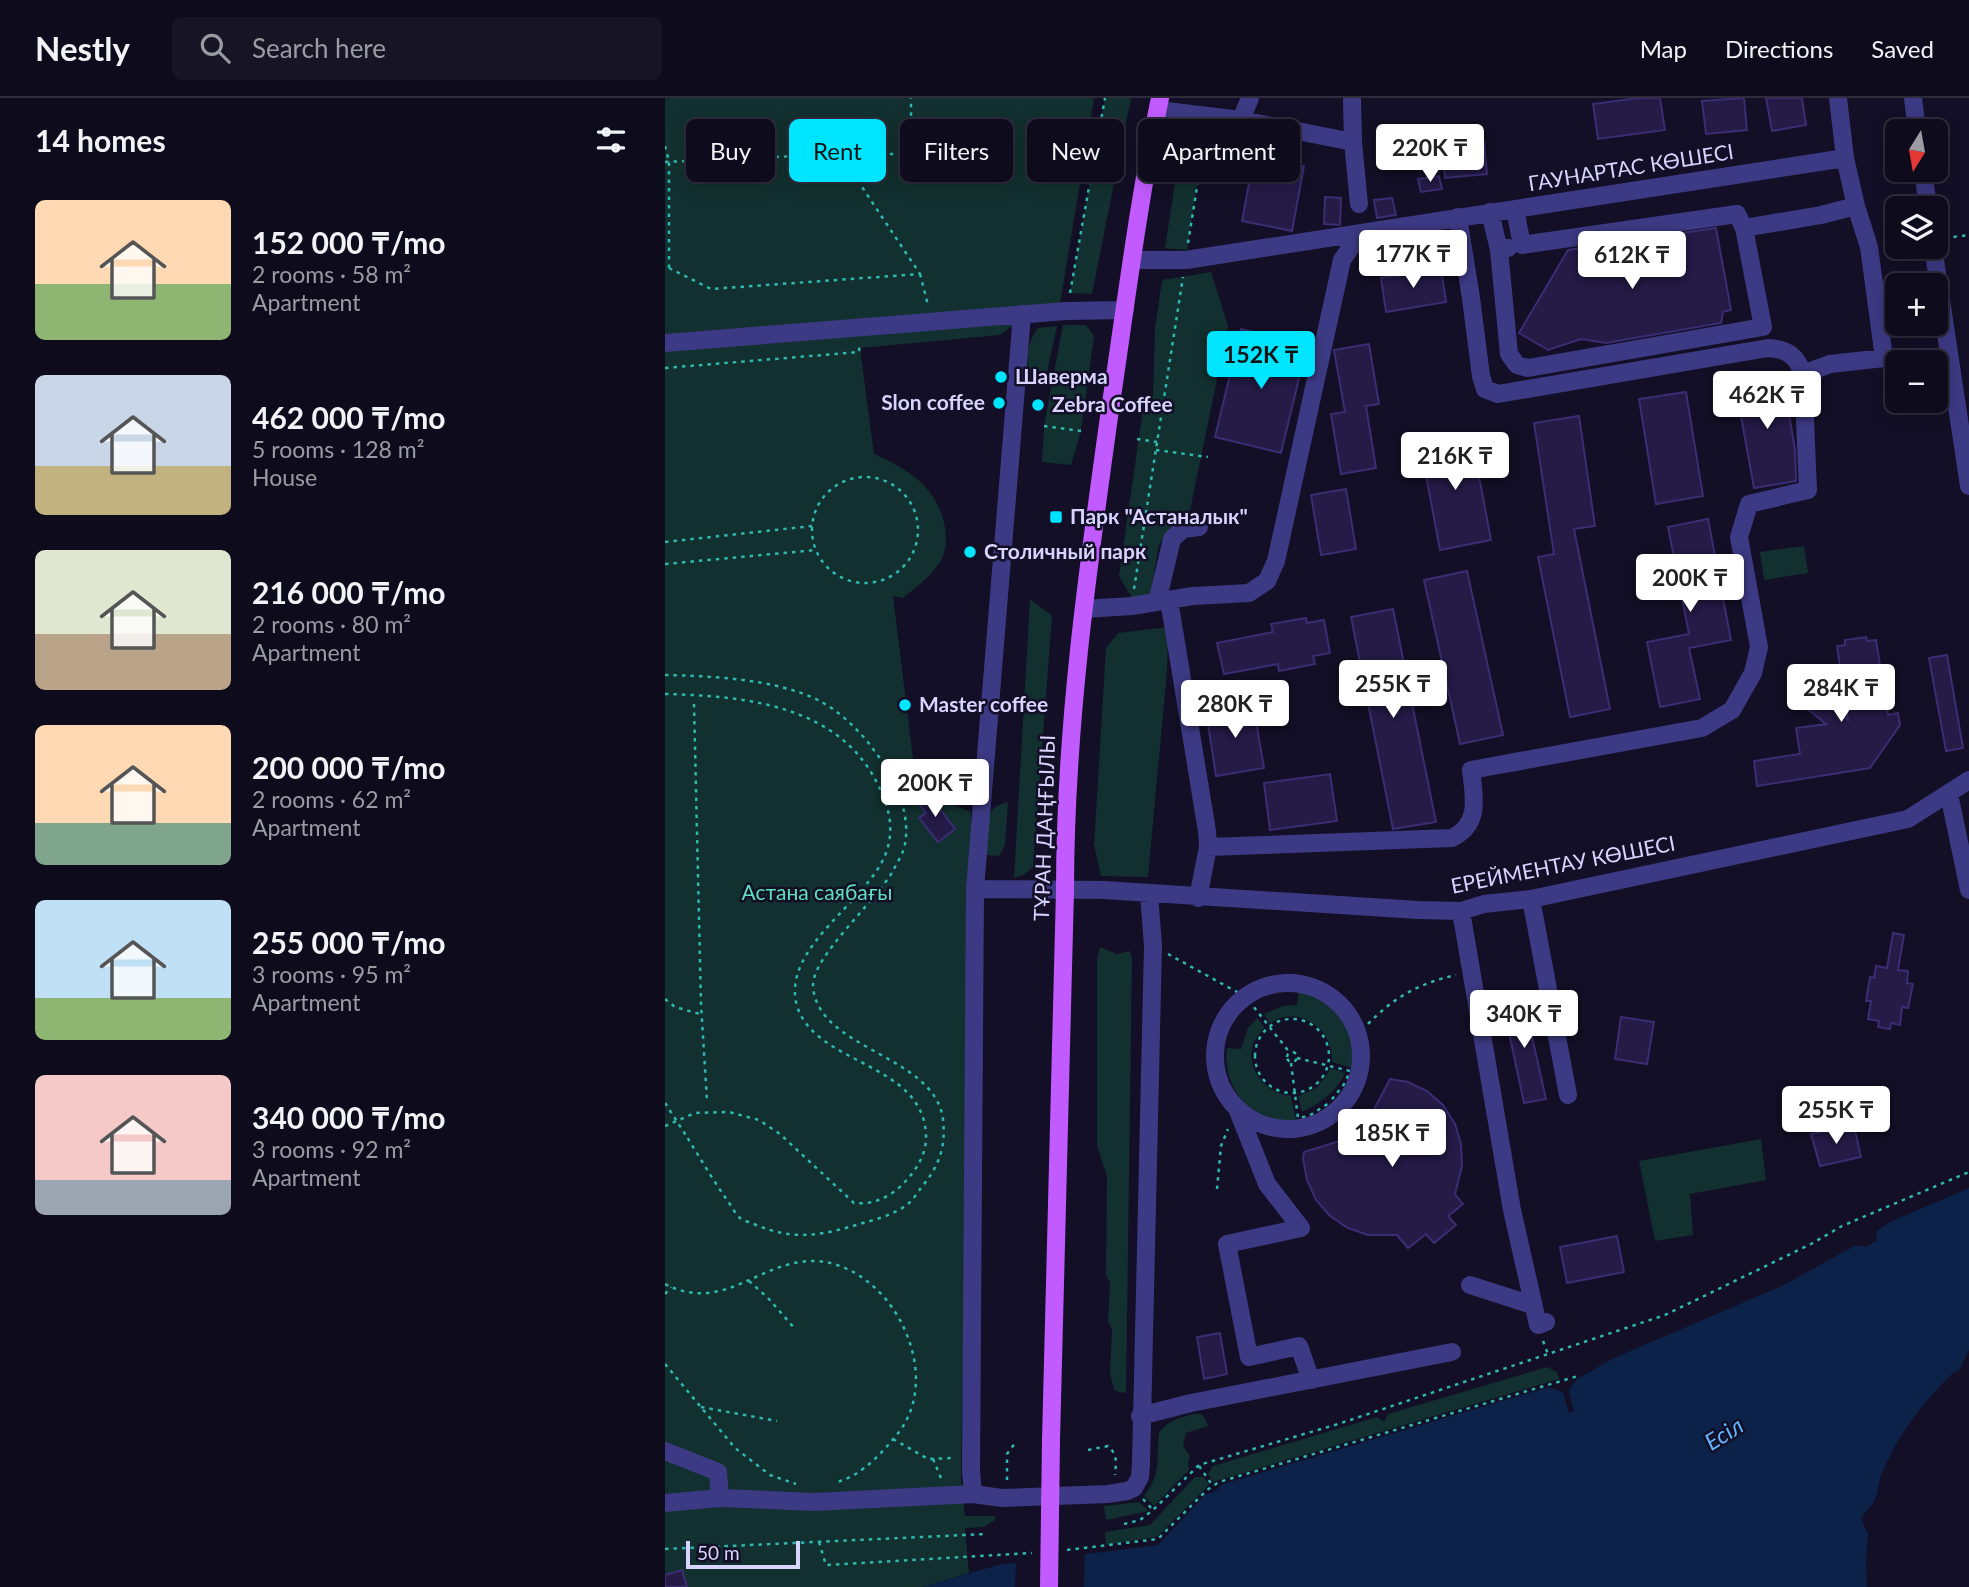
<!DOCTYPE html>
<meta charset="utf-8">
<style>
:root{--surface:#0e0b1c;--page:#171425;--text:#f1f3f6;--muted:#9b9ba3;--line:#2e2b3b;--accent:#00e5ff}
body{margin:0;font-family:Lato,sans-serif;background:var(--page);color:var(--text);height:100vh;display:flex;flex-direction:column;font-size:26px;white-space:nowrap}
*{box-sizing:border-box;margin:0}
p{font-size:23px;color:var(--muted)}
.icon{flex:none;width:38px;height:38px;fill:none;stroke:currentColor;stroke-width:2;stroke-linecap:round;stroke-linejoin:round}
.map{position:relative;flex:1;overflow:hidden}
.side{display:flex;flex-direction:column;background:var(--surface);width:665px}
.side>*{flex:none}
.banner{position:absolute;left:21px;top:21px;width:665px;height:63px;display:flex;gap:14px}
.needle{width:46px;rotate:191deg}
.tools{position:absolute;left:1220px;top:21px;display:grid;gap:14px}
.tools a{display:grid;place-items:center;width:63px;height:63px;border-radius:10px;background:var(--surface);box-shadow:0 4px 18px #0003,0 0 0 2px var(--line);font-size:35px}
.scale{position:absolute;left:21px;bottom:18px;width:114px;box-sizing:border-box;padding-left:7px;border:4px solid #d9d4ff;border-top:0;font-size:19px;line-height:24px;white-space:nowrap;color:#d9d4ff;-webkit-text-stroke:5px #130f26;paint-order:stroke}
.price{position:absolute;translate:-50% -60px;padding:0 16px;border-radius:7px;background:#fff;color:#222;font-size:23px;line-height:46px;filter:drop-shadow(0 2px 4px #0008)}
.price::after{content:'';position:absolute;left:50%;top:42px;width:21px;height:16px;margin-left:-10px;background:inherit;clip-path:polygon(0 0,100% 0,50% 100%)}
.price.active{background:var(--accent);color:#111}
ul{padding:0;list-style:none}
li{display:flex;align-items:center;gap:21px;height:175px;padding:0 35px}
li span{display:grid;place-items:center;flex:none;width:196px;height:140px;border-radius:10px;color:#555}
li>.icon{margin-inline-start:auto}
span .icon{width:84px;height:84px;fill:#fffc;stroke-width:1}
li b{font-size:30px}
h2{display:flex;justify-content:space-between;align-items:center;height:84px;padding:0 35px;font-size:30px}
.chip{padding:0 24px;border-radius:10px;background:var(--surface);box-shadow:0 4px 18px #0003,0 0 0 2px var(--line);font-size:24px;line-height:63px}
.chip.active{background:var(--accent);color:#111}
header{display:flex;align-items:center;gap:42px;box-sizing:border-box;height:98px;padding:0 35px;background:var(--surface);border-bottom:2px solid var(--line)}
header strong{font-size:33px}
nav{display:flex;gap:38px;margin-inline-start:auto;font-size:24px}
.search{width:490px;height:63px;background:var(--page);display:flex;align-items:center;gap:18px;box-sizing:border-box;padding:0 24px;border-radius:10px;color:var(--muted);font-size:26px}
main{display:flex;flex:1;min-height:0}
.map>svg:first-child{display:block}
.green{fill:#12302f}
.water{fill:#0c2248}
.pier{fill:#130f26}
.building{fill:#241b47;stroke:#3b2d73;stroke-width:2}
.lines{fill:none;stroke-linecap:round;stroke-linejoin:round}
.path{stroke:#2fb8b0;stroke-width:2.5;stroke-dasharray:3.5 5;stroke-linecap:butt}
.minor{stroke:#3d3a85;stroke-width:18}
.major{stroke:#c25bff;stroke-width:18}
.path-bridge{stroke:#2fb8b0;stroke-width:2.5;stroke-dasharray:3.5 5;stroke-linecap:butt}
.major-bridge{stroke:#c25bff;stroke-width:18}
.poi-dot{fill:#00e5ff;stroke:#130f26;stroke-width:2.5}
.labels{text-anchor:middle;stroke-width:5;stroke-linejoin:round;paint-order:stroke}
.street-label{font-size:21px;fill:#d9d4ff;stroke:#130f26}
.poi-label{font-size:21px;font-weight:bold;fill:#d9d4ff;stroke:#130f26;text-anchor:start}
.park-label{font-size:21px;fill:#5fe0c0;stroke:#130f26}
.water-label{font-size:23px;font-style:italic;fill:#62b6ff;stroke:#130f26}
</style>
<header>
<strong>Nestly</strong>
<div class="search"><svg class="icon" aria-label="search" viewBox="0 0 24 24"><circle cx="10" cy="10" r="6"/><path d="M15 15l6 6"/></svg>Search here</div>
<nav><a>Map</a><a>Directions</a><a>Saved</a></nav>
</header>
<main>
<section class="side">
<h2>14 homes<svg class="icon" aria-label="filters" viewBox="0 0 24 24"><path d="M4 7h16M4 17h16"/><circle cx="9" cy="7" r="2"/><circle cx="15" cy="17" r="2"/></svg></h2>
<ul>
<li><span style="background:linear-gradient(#ffd9b3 60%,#8fb573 0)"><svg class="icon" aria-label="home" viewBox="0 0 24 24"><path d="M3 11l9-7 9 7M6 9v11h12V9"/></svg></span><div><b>152 000 ₸/mo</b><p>2 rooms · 58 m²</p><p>Apartment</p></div></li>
<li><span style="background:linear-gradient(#c9d6e8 65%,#c2b280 0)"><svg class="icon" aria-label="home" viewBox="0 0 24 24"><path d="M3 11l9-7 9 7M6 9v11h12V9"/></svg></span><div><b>462 000 ₸/mo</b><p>5 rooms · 128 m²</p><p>House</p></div></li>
<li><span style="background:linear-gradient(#dfe7d0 60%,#b9a48a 0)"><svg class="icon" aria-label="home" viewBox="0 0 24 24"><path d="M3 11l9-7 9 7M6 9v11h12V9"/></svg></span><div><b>216 000 ₸/mo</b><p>2 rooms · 80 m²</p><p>Apartment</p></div></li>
<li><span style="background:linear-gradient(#ffd9b3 70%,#7fa58c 0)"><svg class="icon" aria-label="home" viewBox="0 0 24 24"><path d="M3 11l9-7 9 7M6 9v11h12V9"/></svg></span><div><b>200 000 ₸/mo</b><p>2 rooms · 62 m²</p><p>Apartment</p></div></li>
<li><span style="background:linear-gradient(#bfe0f5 70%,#8fb573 0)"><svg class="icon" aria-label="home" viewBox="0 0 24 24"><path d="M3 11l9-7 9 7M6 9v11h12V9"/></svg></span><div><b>255 000 ₸/mo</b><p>3 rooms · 95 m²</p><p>Apartment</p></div></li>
<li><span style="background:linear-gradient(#f6c9c9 75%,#9aa5b1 0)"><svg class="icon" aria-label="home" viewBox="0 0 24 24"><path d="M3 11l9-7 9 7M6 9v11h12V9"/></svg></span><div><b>340 000 ₸/mo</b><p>3 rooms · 92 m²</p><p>Apartment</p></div></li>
</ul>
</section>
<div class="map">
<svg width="1304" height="1489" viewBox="0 0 1304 1489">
<rect width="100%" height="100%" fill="#130f26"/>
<path class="green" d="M 0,0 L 429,0 L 395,206 L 376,207 L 335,237 L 195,250 L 209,356 C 244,371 274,391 280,430 C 282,443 281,456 273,467 C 264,480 250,490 238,500 L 228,498 L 248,661 L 261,676 L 273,700 L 306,714 L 307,732 L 296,1379 L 300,1418 L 330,1418 L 330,1422 L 319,1429 L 300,1430 L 304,1475 L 258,1489 L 0,1489 Z
M 440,0 L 466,0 L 427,196 L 405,195 Z
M 541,31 L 522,152 L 500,150 L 517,39 Z
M 546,174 L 563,228 L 523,422 L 504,431 L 494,447 L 485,498 L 468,502 L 454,478 L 478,311 L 488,298 L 490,231 L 497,182 Z
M 398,227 L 421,227 L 429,238 L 416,333 L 406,367 L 377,364 L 379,328 Z
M 392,228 L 380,284 L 364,282 C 362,261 360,247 373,230 Z
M 1139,448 L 1143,475 L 1099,482 L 1095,454 Z
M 365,501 L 387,518 L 368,769 L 360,776 L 349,780 Z
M 503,529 L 502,573 L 483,779 L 436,778 L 429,747 L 441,550 L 453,535 Z
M 343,704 L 340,747 L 334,758 L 320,757 C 321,734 315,710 343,704 Z
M 435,849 L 452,856 L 465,853 L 467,860 L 461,1295 L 450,1293 L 445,1277 L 447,1232 L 443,1223 L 445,1185 L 441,1177 L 442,1079 L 432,1047 L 432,861 Z
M 634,893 C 672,903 700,929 691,971 L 667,964 C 669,931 634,906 605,925 L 599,916 L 618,908 L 632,907 Z
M 592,920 L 600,930 C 571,954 592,995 626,998 L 631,1022 C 587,1029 557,990 562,950 L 576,951 L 583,930 Z
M 666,970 L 680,975 C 671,995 655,1005 637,1014 L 633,998 L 652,990 Z
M 1096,1041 L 1101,1082 L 1025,1096 L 1028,1137 L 990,1143 L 974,1063 Z
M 882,1269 L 892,1274 L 894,1281 L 548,1384 L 543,1376 L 548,1368 L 712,1319 L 719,1324 L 723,1316 Z
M 528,1316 L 536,1316 L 540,1320 L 543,1328 L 521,1335 L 518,1348 L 525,1358 L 523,1365 L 524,1372 L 489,1408 L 479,1398 C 497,1375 491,1362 494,1335 C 501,1323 515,1320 528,1316 Z
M 530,1379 L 539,1379 L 544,1387 L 495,1436 L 490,1439 L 441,1447 L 440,1434 L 485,1427 Z
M 474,1404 L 484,1413 L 441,1422 L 439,1408 Z"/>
<path class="water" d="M 1304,1090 L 1304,1252 L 1294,1272 L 1288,1275 C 1255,1308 1234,1334 1216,1378 C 1213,1386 1213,1396 1209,1404 C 1206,1411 1199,1413 1196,1421 L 1203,1436 L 1201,1464 L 1202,1489 L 258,1489 L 333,1467 L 493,1447 L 540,1397 L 550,1393 L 558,1386 L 884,1289 L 898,1294 L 904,1315 L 909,1314 L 904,1292 L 912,1281 L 949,1260 L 1117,1188 L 1191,1147 L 1201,1149 L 1211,1143 L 1212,1133 L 1227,1123 Z"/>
<path class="pier" d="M 420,1451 L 419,1489 L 350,1489 L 351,1461 Z"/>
<path class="building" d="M 973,0 L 995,0 L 1000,32 L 933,41 L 928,6 Z
M 1079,0 L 1082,32 L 1041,36 L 1037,3 Z
M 1101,0 L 1137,0 L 1141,27 L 1107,33 Z
M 819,44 L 822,76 L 780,80 L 777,48 Z
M 589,59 L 639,68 L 627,133 L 577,123 Z
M 774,78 L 777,91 L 756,94 L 753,81 Z
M 660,99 L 676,100 L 675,127 L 659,126 Z
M 727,100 L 731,117 L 712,120 L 709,102 Z
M 1051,130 L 1066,212 L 1058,214 L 1056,225 L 941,245 L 916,241 L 883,252 L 854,235 L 903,152 Z
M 776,170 L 781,204 L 721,214 L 716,180 Z
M 576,231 L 642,247 L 616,355 L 550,339 Z
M 704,246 L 714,306 L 701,308 L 711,370 L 676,376 L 666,316 L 680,314 L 669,252 Z
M 1117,276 L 1130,351 L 1131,383 L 1089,390 L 1070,285 Z
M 1021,294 L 1038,398 L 991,406 L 974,301 Z
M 914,318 L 930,428 L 909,431 L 945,611 L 905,619 L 873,459 L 889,456 L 869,325 Z
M 806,336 L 826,442 L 775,452 L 755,345 Z
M 681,391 L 691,451 L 656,457 L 646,397 Z
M 1043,421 L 1066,542 L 1024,550 L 1035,601 L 995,609 L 982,544 L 1024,536 L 1003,429 Z
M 802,473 L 838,637 L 795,646 L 759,482 Z
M 728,511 L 771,724 L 728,731 L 686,519 Z
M 641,520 L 642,525 L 659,522 L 665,555 L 648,558 L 650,566 L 614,573 L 613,566 L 559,576 L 552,545 L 608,534 L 606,526 Z
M 1201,539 L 1202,543 L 1211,542 L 1223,617 L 1233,615 L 1235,627 L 1205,670 L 1092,688 L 1089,663 L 1135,656 L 1131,630 L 1161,626 L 1139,608 L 1150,595 L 1183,622 L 1172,548 L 1180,547 L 1180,542 Z
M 1282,557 L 1298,650 L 1281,653 L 1264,560 Z
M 588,606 L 599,670 L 551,678 L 541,613 Z
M 665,676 L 672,723 L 605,732 L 599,685 Z
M 263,695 L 290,731 L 273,744 L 254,720 L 261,715 L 252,703 Z
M 1228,835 L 1239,837 L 1233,872 L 1243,873 L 1242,885 L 1248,886 L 1243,910 L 1237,909 L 1235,927 L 1226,925 L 1225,931 L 1213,929 L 1214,923 L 1203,921 L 1206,903 L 1201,903 L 1205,879 L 1209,880 L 1211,868 L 1222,870 Z
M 858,899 L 881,1001 L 859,1005 L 837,902 Z
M 956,919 L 989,924 L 982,966 L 950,961 Z
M 725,981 L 743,984 L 762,993 L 778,1007 L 790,1026 L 796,1046 L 797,1068 L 790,1096 L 798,1106 L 783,1118 L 791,1127 L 769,1145 L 761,1136 L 743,1150 L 732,1137 L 703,1137 L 683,1130 L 665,1118 L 651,1102 L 642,1082 L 638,1061 L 639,1054 L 678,1042 L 685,1028 L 694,1022 L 704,1021 Z
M 1189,1028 L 1196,1059 L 1155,1068 L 1146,1036 Z
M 952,1138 L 959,1174 L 902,1185 L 895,1149 Z
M 555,1235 L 562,1276 L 539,1281 L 532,1239 Z
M 17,1472 L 22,1489 L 0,1489 L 0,1477 Z"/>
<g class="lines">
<path class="path" d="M 0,48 L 4,63 L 4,170 L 0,171
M 0,64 L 175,56
M 1280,140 L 1304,137
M 523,145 L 541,34
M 4,170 L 46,191 L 255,176 L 175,56 L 246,56 L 246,0
M 255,176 L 263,207
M 405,195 L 440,0
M 0,270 L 194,254 L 195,245
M 379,328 L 416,333
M 472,341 L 492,344
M 491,352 L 543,359
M147 432a53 53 0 1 1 106 0a53 53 0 1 1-106 0Z
M 0,444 L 147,428
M 0,466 L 151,452
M 469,491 L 518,179
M 0,577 C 47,578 110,581 153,602 C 197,624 250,695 240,746 C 239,754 233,763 229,771 C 213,802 147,858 148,888 C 152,952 269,956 278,1021 C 281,1050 274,1068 256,1090 C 252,1095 248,1102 243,1106 C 230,1116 213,1121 198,1125 C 158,1137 130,1144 89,1126 C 85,1124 78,1123 75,1120 C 70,1116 66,1107 62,1102 C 48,1082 35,1060 22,1039
M 0,596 C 81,598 177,607 215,691 C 224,710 229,730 222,752 C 206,803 115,848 132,908 C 150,967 258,964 261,1037 C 262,1057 250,1074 236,1088 C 223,1100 207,1107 189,1105 L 115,1036 L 94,1022 L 64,1014 L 30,1015 L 0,1028
M 29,606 L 36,906 L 42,1003
M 503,856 L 581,899 L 625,955
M 0,901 L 10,909 L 35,916
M590 958a37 37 0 1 1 74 0a37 37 0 1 1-74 0Z
M 703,926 C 729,899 755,885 791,877
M622 959a5 5 0 1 1 10 0a5 5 0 1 1-10 0Z
M 632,960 L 685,973 L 680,985 L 664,1005
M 626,965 L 633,1020 L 644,1018 L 664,1005 L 682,1024
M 552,1091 L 556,1048 L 563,1031
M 84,1183 L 103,1200 L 131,1232
M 0,1186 C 58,1216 92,1164 147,1163 C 223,1163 281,1272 234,1334 C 216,1356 197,1378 169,1385
M 0,1196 L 6,1189
M 878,1243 L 883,1256
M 0,1266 L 70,1350 L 105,1377 L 131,1386
M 36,1309 L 112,1323
M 228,1341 L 263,1361 L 287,1360
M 423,1352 L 443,1348 C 453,1357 451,1365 450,1377
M 268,1361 L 276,1380
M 534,1368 L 548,1388
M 342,1382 L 342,1356 L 351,1344
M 478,1401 L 488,1412
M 459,1426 L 475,1422 L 488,1412 L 534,1367 L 673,1326 L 1000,1217 L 1146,1146 L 1177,1128 L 1304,1074
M 154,1444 L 161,1467 L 367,1455
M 0,1451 L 321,1436
M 402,1452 L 493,1441 L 542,1392 L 554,1384 L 913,1278"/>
<path class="minor" d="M 687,0 L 688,44 L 694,106
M 1248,0 L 1252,33
M 493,12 L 576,22 L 688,44
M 576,22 L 585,0
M 1258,72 L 1263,110
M 850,111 L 857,147 L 1072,116 L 1079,130
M 825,114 L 834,152 L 843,150
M 793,119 L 806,200 L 816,278 L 820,291 L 833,296 L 1103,250 C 1122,251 1132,258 1138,276
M 1268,149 L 1304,388
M 834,152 L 844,256 L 852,267 L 863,270 L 1098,229 L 1079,130 L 1156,117 L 1191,108 L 1180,60 L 1173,0
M 468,162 L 521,162 L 1180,60
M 0,245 L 401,213 L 460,212
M 504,502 L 542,733 L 543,749 L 533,800
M 492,504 L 507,441 L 518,431 L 534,429
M 419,511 L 467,508 L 528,498 L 584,495 L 602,483 L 611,463 L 677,162 L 696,135
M 1284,696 L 1304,792
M 543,749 L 787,740 C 816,726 809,699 806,672 L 1037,630 L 1067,612 L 1088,575 L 1094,549 L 1074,439 L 1084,406 L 1143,392 L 1138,276 L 1165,266 L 1219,260 L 1204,149 L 1191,108
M 310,791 L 439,792 L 753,812 L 796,813 L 819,806 L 866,801 L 1243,721 L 1304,682
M 866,801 L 903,997
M 796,813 L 847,1112 L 873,1227 L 881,1224
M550 958a73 73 0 1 1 146 0a73 73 0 1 1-146 0Z
M 573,1013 L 602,1086 L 636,1130 L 562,1146 L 584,1259 L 634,1248 L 646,1282
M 805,1187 L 867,1207
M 475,1318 L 526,1305 L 787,1254
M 0,1353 L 53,1374 L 55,1400
M 308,1396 L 306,1373 L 310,791 L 357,216
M 0,1405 L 55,1400 L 150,1404 L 308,1396 L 337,1400 L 443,1396 L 462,1393 L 469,1390 L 475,1379 L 476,1366 L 488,848 L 484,796"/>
<path class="major" d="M 386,1342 L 400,792 C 400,633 422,476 444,319 C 460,212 473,105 495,0"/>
<path class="path-bridge" d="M 0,1005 L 22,1039"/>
<path class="major-bridge" d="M 384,1489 L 386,1342"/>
</g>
<g class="poi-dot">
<circle cx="336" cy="279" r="7"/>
<circle cx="334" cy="305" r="7"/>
<circle cx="373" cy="307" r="7"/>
<rect x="384" y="412" width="14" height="14" rx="3.5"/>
<circle cx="305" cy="454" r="7"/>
<circle cx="240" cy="607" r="7"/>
</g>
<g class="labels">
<g class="street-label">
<text transform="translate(966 70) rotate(-9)" y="7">ГАУHАРТАС КӨШЕСІ</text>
<text transform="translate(380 730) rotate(-88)" y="7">ТҰРАН ДАҢҒЫЛЫ</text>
<text transform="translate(898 767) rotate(-11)" y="7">ЕРЕЙМЕНТАУ КӨШЕСІ</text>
</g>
<g class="poi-label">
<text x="350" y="286">Шаверма</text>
<text x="320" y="312" text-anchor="end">Slon coffee</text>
<text x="387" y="314">Zebra Coffee</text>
<text x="405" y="426">Парк "Астаналык"</text>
<text x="319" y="461">Столичный парк</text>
<text x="254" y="614">Master coffee</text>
</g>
<g class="park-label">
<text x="152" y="802">Астана саябағы</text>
</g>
<g class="water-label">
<text transform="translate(1059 1336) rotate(-32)" y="8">Есіл</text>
</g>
</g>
</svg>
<div class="tools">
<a><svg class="needle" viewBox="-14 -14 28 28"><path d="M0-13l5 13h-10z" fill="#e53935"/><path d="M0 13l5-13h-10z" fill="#9b9ba3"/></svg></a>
<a><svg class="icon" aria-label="layers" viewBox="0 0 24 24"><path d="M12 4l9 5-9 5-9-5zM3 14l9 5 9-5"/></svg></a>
<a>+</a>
<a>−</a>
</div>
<div class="scale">50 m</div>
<b class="price" style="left:765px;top:86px">220K ₸</b>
<b class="price" style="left:748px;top:192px">177K ₸</b>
<b class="price" style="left:967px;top:193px">612K ₸</b>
<b class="price active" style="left:596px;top:293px">152K ₸</b>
<b class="price" style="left:1102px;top:333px">462K ₸</b>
<b class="price" style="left:790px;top:394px">216K ₸</b>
<b class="price" style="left:1025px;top:516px">200K ₸</b>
<b class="price" style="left:728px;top:622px">255K ₸</b>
<b class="price" style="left:1176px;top:626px">284K ₸</b>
<b class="price" style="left:570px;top:642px">280K ₸</b>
<b class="price" style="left:270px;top:721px">200K ₸</b>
<b class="price" style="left:859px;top:952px">340K ₸</b>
<b class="price" style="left:1171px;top:1048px">255K ₸</b>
<b class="price" style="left:727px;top:1071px">185K ₸</b>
<div class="banner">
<a class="chip">Buy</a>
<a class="chip active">Rent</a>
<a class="chip">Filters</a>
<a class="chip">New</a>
<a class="chip">Apartment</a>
</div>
</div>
</main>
